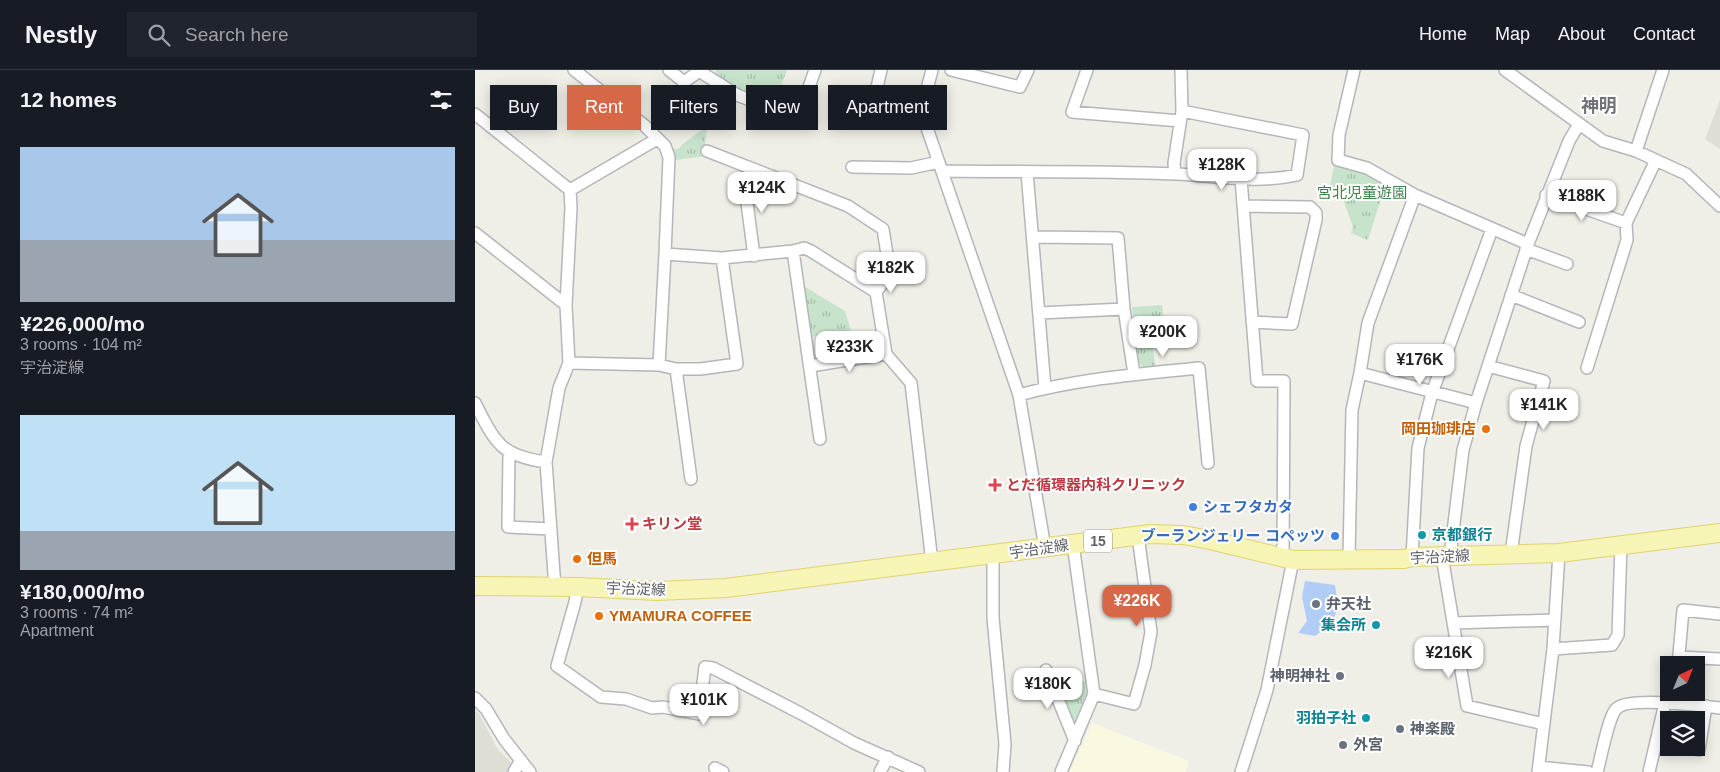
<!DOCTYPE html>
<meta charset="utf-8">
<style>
:root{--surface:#171b24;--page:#20242c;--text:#f1f3f6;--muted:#9ea1a6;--line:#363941;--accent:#d66747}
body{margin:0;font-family:Helvetica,"Noto Sans JP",sans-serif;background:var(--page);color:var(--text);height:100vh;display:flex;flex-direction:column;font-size:19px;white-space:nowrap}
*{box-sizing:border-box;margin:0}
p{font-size:16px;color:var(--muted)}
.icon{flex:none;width:28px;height:28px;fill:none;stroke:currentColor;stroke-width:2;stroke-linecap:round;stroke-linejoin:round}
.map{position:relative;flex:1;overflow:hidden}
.side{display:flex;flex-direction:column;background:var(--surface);width:475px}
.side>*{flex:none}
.guide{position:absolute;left:15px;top:15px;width:475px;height:45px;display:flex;gap:10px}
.needle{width:32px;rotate:43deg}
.buttons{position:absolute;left:1185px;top:586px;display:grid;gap:10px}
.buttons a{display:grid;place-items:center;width:45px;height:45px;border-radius:0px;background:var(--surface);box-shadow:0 2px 12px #0003;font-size:25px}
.price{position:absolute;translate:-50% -42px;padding:0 11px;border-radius:10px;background:#fff;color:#222;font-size:16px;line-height:32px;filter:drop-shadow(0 1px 2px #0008)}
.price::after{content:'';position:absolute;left:50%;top:30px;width:15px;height:11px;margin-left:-8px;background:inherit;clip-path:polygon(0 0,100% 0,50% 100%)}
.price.current{background:var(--accent);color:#fff}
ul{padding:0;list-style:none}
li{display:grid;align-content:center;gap:10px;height:265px;padding:0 20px}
li span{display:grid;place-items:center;height:155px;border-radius:0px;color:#555}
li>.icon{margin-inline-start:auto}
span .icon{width:90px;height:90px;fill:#fffc;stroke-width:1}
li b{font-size:21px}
h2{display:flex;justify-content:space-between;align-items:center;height:60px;padding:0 20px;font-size:21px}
.pill{padding:0 18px;border-radius:0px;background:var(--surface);box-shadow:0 2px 12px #0003;font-size:18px;line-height:45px}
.pill.current{background:var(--accent);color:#fff}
header{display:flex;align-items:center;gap:30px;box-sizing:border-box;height:70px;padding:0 25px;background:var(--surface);border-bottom:1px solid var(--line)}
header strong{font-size:24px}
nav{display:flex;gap:28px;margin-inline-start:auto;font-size:18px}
.search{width:350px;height:45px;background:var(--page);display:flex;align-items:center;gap:12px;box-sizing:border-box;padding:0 18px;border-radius:0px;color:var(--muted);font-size:19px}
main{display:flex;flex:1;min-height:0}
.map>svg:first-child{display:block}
.commercial{fill:#faf8e1}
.education{fill:#deded6}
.park{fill:url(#park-tufts)}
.water{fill:#b1cdf5}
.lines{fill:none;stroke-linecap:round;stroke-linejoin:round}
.minor-casing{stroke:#b4b6ba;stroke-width:14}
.primary-casing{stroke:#e1d26e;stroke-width:20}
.minor{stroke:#fff;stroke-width:11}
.primary{stroke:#f6f5b5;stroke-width:18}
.food-dot{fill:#e8710a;stroke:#fff;stroke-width:2}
.health-dot{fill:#e0444e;stroke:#fff;stroke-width:2}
.shop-dot{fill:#3f7fe0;stroke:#fff;stroke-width:2}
.culture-dot{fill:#0f9aa8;stroke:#fff;stroke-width:2}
.worship-dot{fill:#6b7280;stroke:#fff;stroke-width:2}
.labels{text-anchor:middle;stroke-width:4;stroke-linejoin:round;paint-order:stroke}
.shield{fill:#fff;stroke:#8f9094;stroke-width:1}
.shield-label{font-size:14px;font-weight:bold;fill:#5f6166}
.park-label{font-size:15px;fill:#41834e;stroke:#fff}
.food-label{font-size:15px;font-weight:bold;fill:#c56008;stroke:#fff;text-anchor:start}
.health-label{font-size:15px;font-weight:bold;fill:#be3a42;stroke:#fff;text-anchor:start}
.shop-label{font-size:15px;font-weight:bold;fill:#366cbe;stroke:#fff;text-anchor:start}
.culture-label{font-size:15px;font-weight:bold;fill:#0d838f;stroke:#fff;text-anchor:end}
.street-label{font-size:15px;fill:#5f6166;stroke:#fff}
.worship-label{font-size:15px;font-weight:bold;fill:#5b616d;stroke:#fff;text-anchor:start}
.quarter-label{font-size:18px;font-weight:bold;fill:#707277;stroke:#fff}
</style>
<header>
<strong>Nestly</strong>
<div class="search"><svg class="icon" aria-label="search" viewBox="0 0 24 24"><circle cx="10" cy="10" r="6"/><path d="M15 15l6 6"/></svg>Search here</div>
<nav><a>Home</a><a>Map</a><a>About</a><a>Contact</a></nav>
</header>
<main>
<section class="side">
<h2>12 homes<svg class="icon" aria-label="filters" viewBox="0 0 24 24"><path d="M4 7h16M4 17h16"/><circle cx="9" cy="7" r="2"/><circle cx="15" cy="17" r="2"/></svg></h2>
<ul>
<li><span style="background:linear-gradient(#a9c7e8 60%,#9aa5b1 0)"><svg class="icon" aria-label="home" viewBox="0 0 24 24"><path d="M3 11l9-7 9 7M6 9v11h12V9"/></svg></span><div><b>¥226,000/mo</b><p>3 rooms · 104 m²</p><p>宇治淀線</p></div></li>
<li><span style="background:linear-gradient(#bfe0f5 75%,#9aa5b1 0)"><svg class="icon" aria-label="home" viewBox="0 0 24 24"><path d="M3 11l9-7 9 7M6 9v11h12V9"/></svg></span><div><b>¥180,000/mo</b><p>3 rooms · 74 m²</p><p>Apartment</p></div></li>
</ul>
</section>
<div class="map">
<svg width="1245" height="702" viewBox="0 0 1245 702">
<defs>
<pattern id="park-tufts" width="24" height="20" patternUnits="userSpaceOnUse" patternTransform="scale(1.25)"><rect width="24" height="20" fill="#c7e3cb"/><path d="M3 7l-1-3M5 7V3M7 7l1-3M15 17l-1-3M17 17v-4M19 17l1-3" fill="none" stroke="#a5bba9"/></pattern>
</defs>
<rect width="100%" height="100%" fill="#efeee7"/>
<path class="commercial" d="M 617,653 L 714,691 L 711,702 L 594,702 Z"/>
<path class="education" d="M 1245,30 L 1245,79 L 1230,69 Z
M 0,640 L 5,645 L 22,678 L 39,696 L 35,702 L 0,702 Z"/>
<path class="park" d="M 241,0 L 312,0 L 298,36 L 264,22 L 241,5 Z
M 232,56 L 230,73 L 233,76 L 232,86 L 200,90 L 197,79 L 203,79 L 208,74 Z
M 859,96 L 892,104 L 911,113 L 893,170 L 876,163 L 878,157 L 864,118 L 855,116 Z
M 327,215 L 370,241 L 376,260 L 336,267 Z
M 687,235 L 689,251 L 675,252 L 680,296 L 669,298 L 663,292 L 657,237 Z
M 610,611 L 615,626 L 602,656 L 584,618 Z"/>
<path class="water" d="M 830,511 L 860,515 L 863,534 L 858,553 L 840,566 L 823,563 L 832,551 L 827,527 Z"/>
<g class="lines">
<defs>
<path id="minor" d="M 99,0 L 169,55 L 190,76 L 194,87 L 190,184 L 184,295
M 194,0 L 209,12 L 226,0
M 457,0 L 447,38 L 451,55 L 544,325 L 570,478
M 476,0 L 545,17 L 553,0
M 612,0 L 597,42 L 705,51
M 879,0 L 864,65 L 863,90 L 892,98 L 940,125 L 1053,174
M 1030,0 L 1128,71 L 1161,81 L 1211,104 L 1245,136
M 224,1 L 262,25 L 323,48 L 340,0
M 400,26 L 406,0
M 0,44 L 95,120
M 232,81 L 373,136 L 408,159 L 415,203 L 401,222 L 411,284 L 436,313 L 457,492
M 1161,81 L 1188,0
M 377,97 L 436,98 L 464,92
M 276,99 L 269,110 L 279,186
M 468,101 C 545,102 623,101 701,104 C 741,106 782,114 822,105 L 828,65 L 707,41
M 552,102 L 570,318
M 700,104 L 699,93 L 707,41 L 706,0
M 766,109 L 782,311 L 809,311 L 808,487
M 1071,125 L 1151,153
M 768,136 L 835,137 L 841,143 L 841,150 L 817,254 L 777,252
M 0,163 L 91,235
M 559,167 L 643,168 L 649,239 L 659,304
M 1051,179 L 1092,194
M 318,181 L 345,369
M 190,184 L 247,188 L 318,181 L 329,178 L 336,181 L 401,222
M 1036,225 L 1104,252
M 564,243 L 649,239
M 94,293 L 184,295 L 201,299 L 225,299 L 262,294 L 247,188
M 335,296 L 411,284
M 1013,296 L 1069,311 L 1051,376 L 1036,484
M 1112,298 L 1152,170 L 1151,153 L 1181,90
M 201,299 L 216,409
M 885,303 L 1001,333
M 544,325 C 602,309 664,304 724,298 L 733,393
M 0,333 C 20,372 25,386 71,392
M 34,383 L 33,457 L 76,459
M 518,485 L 518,548 L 530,674 L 528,702
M 967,486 L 992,636 L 1069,654
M 975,486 L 988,380 L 1001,333 L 1053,174 L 1094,71 L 1104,54
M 937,487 L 943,378 L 957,323 L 1017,159
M 874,488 L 877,340 L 885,303 L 893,253 L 940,125
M 103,517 L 100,532 L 82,596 L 126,627 L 151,629 L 177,638 L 188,637 L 224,644 L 230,597 L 238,598 L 325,643 L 379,673 L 444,702
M 80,518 L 71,392 L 84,318 L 94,293 L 91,235 L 96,138 L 95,120 L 182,69
M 978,553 L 1080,550
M 1078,579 L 1137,575 L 1143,565 L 1146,475
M 1204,587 L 1245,589
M 1203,595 L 1208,540 L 1245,544
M 571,600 L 600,671
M 619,624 L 659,634 L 670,595 L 676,562 L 663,466
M 0,628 L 11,639 L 29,669 L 55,702
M 1181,671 L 1194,673
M 1214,678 L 1224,680 L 1231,636
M 1064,697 L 1113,702
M 240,698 L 248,702
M 39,702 L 46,690
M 405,702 L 413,687
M 586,702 L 619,624 L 598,474
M 766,702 L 792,620 L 818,490
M 1063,702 L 1078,579 L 1084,483
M 1122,702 C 1126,688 1133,648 1141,639 C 1152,626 1227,636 1245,638
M 1174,702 L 1190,633"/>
<path id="primary" d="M 0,516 L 103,517 L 182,521 L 251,518 L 675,464 L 708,465 L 735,470 L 818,490 L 929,489 L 937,487 L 1084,483 L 1245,463"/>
</defs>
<use href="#minor" class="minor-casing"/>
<use href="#primary" class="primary-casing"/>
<use href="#minor" class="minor"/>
<use href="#primary" class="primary"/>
</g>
<g class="food-dot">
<circle cx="1011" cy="359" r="5"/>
<circle cx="102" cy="489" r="5"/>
<circle cx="124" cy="546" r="5"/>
</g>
<g class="health-dot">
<path d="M517.5 407.5h5v5h5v5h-5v5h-5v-5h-5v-5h5z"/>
<path d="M154.5 446.5h5v5h5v5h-5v5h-5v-5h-5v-5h5z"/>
</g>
<g class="shop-dot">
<circle cx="718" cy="437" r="5"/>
<circle cx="860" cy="466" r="5"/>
</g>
<g class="culture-dot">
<circle cx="947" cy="465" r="5"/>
<circle cx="901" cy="555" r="5"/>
<circle cx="891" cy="648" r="5"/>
</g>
<g class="worship-dot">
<circle cx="841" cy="534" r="5"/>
<circle cx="865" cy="606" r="5"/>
<circle cx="925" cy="659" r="5"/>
<circle cx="868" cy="675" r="5"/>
</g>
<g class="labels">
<rect class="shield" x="609" y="459.5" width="28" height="23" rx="4"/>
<g class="shield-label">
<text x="623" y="476">15</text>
</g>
<g class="park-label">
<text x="887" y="128">宮北児童遊園</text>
</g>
<g class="food-label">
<text x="1001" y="364" text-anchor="end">岡田珈琲店</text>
<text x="112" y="494">但馬</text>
<text x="134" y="551">YMAMURA COFFEE</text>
</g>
<g class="health-label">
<text x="531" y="420">とだ循環器内科クリニック</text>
<text x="167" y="459">キリン堂</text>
</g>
<g class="shop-label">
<text x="728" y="442">シェフタカタ</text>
<text x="850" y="471" text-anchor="end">ブーランジェリー コペッツ</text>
</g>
<g class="culture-label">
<text x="957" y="470" text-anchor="start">京都銀行</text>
<text x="891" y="560">集会所</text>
<text x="881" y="653">羽拍子社</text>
</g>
<g class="street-label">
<text transform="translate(564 479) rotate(-8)" y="5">宇治淀線</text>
<text transform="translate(965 487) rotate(-3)" y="5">宇治淀線</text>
<text transform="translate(161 519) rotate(2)" y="5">宇治淀線</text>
</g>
<g class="worship-label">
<text x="851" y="539">弁天社</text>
<text x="855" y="611" text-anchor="end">神明神社</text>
<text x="935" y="664">神楽殿</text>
<text x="878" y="680">外宮</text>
</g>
<g class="quarter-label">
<text x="1124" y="42">神明</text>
</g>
</g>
</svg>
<div class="buttons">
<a><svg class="needle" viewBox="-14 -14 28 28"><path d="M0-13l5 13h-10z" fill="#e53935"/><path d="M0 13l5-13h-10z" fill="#9ea1a6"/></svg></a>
<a><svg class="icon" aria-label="layers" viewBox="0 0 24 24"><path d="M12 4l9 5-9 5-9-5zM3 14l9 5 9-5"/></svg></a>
</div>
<b class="price" style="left:747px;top:121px">¥128K</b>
<b class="price" style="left:287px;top:144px">¥124K</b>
<b class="price" style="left:1107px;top:152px">¥188K</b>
<b class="price" style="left:416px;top:224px">¥182K</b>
<b class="price" style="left:688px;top:288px">¥200K</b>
<b class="price" style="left:375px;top:303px">¥233K</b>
<b class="price" style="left:945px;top:316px">¥176K</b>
<b class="price" style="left:1069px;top:361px">¥141K</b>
<b class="price current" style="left:662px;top:557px">¥226K</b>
<b class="price" style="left:974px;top:609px">¥216K</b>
<b class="price" style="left:573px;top:640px">¥180K</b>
<b class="price" style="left:229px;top:656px">¥101K</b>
<div class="guide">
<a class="pill">Buy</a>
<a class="pill current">Rent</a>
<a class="pill">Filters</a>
<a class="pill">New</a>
<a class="pill">Apartment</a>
</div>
</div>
</main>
